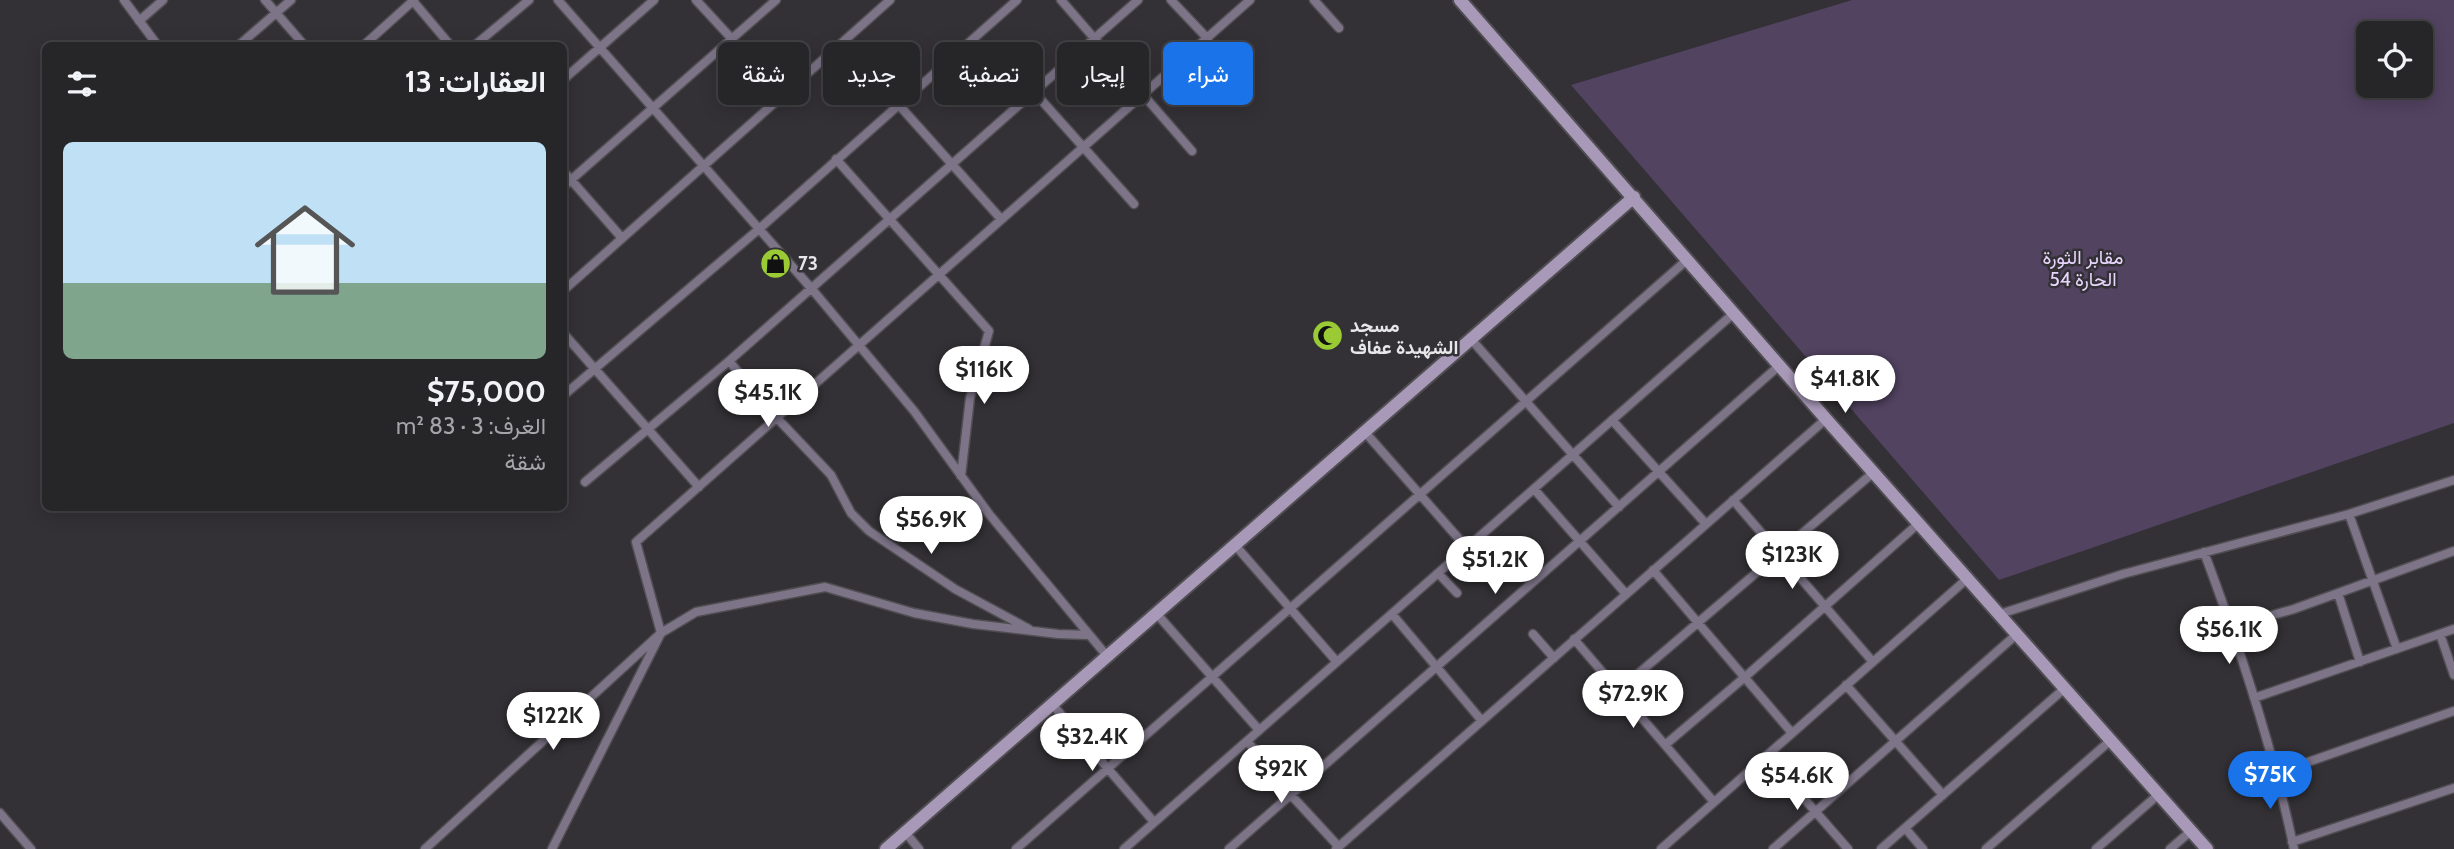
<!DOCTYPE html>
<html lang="ar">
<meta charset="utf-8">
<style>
:root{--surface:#262528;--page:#2e2d30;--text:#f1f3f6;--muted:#a4a5a8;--line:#424245;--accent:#1a73e8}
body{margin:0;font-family:Cabin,Vazirmatn,sans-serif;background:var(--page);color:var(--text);direction:rtl;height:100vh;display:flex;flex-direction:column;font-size:26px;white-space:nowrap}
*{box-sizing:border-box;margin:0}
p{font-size:23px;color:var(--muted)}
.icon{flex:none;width:38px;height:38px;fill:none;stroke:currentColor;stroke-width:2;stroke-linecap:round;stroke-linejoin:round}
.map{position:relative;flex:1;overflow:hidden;direction:ltr}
.sheet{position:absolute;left:42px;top:42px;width:525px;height:469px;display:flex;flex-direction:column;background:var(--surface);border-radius:10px;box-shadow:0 4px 18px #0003,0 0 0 2px var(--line);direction:rtl}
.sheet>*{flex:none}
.guide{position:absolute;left:588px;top:42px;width:665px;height:63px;direction:rtl;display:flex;gap:14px}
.controls{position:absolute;left:2356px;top:21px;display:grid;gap:14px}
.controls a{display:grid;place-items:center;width:77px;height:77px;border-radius:10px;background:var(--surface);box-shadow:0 4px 18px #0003,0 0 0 2px var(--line);font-size:35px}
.price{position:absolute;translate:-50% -60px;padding:0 16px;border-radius:24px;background:#fff;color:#222;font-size:23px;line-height:46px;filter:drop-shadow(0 2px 4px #0008)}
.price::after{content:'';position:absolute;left:50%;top:42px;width:21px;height:16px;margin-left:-10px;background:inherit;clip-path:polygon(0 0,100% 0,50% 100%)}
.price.current{background:var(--accent);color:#fff}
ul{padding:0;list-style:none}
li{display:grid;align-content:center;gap:14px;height:371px;padding:0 21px}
li span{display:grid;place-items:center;height:217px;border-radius:10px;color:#555}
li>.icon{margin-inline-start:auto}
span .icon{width:126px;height:126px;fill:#fffc;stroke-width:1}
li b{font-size:30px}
h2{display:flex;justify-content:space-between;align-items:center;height:84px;padding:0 21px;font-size:30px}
.chip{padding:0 24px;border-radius:10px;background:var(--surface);box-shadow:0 4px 18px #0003,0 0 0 2px var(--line);font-size:24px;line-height:63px}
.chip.current{background:var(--accent);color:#fff}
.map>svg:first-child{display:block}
.green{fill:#524361;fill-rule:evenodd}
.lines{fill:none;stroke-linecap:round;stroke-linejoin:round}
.street-casing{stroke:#504e52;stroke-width:11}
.secondary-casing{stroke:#504e52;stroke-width:16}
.street{stroke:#7d7488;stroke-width:8}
.secondary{stroke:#a899b8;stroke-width:12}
.labels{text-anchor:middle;stroke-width:5;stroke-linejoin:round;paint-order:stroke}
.park-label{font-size:19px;fill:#e8d5fe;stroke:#333135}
.poi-label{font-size:19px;font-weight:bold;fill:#e7e6e8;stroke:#333135;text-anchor:start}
</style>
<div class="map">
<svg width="2454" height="849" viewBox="0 0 2454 849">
<rect width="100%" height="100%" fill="#333135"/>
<path class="green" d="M 1852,0 L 2454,0 L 2454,423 L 1999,580 L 1571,85 ZM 2368,33 L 2420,33 L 2420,86 L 2368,86 Z"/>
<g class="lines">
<defs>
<path id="street" d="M 124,0 L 158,46
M 265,0 L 305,46
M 558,0 L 811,288 L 914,411 L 989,514 L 1107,656
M 696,0 L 732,39
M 1061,0 L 1192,151
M 1171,0 L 1208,39
M 1314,0 L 1339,28
M 413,1 L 451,46
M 139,21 L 163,0
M 238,46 L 291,0
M 363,46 L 414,0
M 474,46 L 529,0
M 564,79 L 654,0
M 1035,93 L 1134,204
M 898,104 L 1001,219
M 836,159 L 989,331 L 970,398 L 961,476
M 564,172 L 622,238
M 564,186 L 776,0
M 564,290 L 890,0
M 564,334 L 699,487
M 1470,338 L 1619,507
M 729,361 L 776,417 L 831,475 L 851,513 L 869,531 L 955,589 L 1029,629
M 564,395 L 759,229 L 1017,0
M 1612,420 L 1706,524
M 1364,431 L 1467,548
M 585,482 L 729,361 L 1138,0
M 1534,489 L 1626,594
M 1733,500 L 1873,662
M 2349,514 L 2397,649
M 1234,544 L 1337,662
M 2204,552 C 2240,648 2273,748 2294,849
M 1653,570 L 1792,733
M 1438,573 L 1457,593
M 2338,593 L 2360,662
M 1156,613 L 1259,730
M 1392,614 L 1482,721
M 2000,614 L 2123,574 L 2349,514 L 2454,480
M 2231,627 L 2294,609 L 2454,551
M 1533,634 L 1554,658
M 2440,634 L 2454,675
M 1574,639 L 1714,802
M 1846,685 L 1943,795
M 1618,691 L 1874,472
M 2254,698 L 2454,629
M 1052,704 L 1154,822
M 1247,741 L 1291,795 L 1339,847
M 1665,745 L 1745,677 L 1919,523
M 1767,756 L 1848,849
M 2268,776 L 2454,711
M 0,813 L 31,849
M 1905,828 L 1923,849
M 905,832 L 919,849
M 2292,842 L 2454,788
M 425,849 L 661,633 L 696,612 L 825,587 L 914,613 L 973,624 L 1058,634 L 1087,635
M 552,849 L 661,633 L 636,542 L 1250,0
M 1016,849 L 1688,259
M 1124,849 L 1734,313
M 1229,849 L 1780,365
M 1336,849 L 1826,419
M 1661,849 L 1968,578
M 1773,849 L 2017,634
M 1881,849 L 2065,688
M 1986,849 L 2111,740
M 2096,849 L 2159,794
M 2170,849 L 2191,831"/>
<path id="secondary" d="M 1460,0 L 1826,419 L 2207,849
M 886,849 L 1634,197"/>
</defs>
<use href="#street" class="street-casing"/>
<use href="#secondary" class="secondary-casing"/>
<use href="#street" class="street"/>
<use href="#secondary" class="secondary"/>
</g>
<defs>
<symbol id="shop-disc" viewBox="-11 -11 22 22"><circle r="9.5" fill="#9acb34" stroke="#333135"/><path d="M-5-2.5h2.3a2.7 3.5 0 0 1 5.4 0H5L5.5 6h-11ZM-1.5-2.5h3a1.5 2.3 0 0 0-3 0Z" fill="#111"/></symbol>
<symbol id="mosque-disc" viewBox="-11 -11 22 22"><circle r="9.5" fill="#9acb34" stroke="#333135"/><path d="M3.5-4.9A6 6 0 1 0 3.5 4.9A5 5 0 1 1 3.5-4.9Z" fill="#111"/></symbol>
</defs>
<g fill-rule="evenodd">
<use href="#shop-disc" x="758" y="246" width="35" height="35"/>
<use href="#mosque-disc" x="1310" y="318" width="35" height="35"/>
</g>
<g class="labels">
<g class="park-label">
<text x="2083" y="264">مقابر الثورة<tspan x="2083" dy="22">الحارة 54</tspan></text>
</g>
<g class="poi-label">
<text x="798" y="270">73</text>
<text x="1350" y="332">مسجد<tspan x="1350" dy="22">الشهيدة عفاف</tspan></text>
</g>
</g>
</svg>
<div class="controls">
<a><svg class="icon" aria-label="locate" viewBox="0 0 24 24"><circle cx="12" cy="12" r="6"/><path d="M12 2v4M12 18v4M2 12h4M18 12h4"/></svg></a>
</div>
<b class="price" style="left:984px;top:406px">$116K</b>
<b class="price" style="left:1845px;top:415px">$41.8K</b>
<b class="price" style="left:768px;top:429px">$45.1K</b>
<b class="price" style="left:931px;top:556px">$56.9K</b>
<b class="price" style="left:1792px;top:591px">$123K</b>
<b class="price" style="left:1495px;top:596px">$51.2K</b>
<b class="price" style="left:2229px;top:666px">$56.1K</b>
<b class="price" style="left:1633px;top:730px">$72.9K</b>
<b class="price" style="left:553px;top:752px">$122K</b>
<b class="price" style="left:1092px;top:773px">$32.4K</b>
<b class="price" style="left:1281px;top:805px">$92K</b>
<b class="price current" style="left:2270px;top:811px">$75K</b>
<b class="price" style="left:1797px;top:812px">$54.6K</b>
<div class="guide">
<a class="chip current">شراء</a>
<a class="chip">إيجار</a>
<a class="chip">تصفية</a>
<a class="chip">جديد</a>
<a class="chip">شقة</a>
</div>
<section class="sheet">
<h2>العقارات: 13<svg class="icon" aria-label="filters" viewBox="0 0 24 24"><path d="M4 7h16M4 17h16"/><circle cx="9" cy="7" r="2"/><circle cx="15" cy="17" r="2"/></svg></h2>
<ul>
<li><span style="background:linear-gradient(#bfe0f5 65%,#7fa58c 0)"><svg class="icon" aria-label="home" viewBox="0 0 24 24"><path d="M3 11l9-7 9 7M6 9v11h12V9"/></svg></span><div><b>$75,000</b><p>الغرف: 3 · 83 m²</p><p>شقة</p></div></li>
</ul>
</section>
</div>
